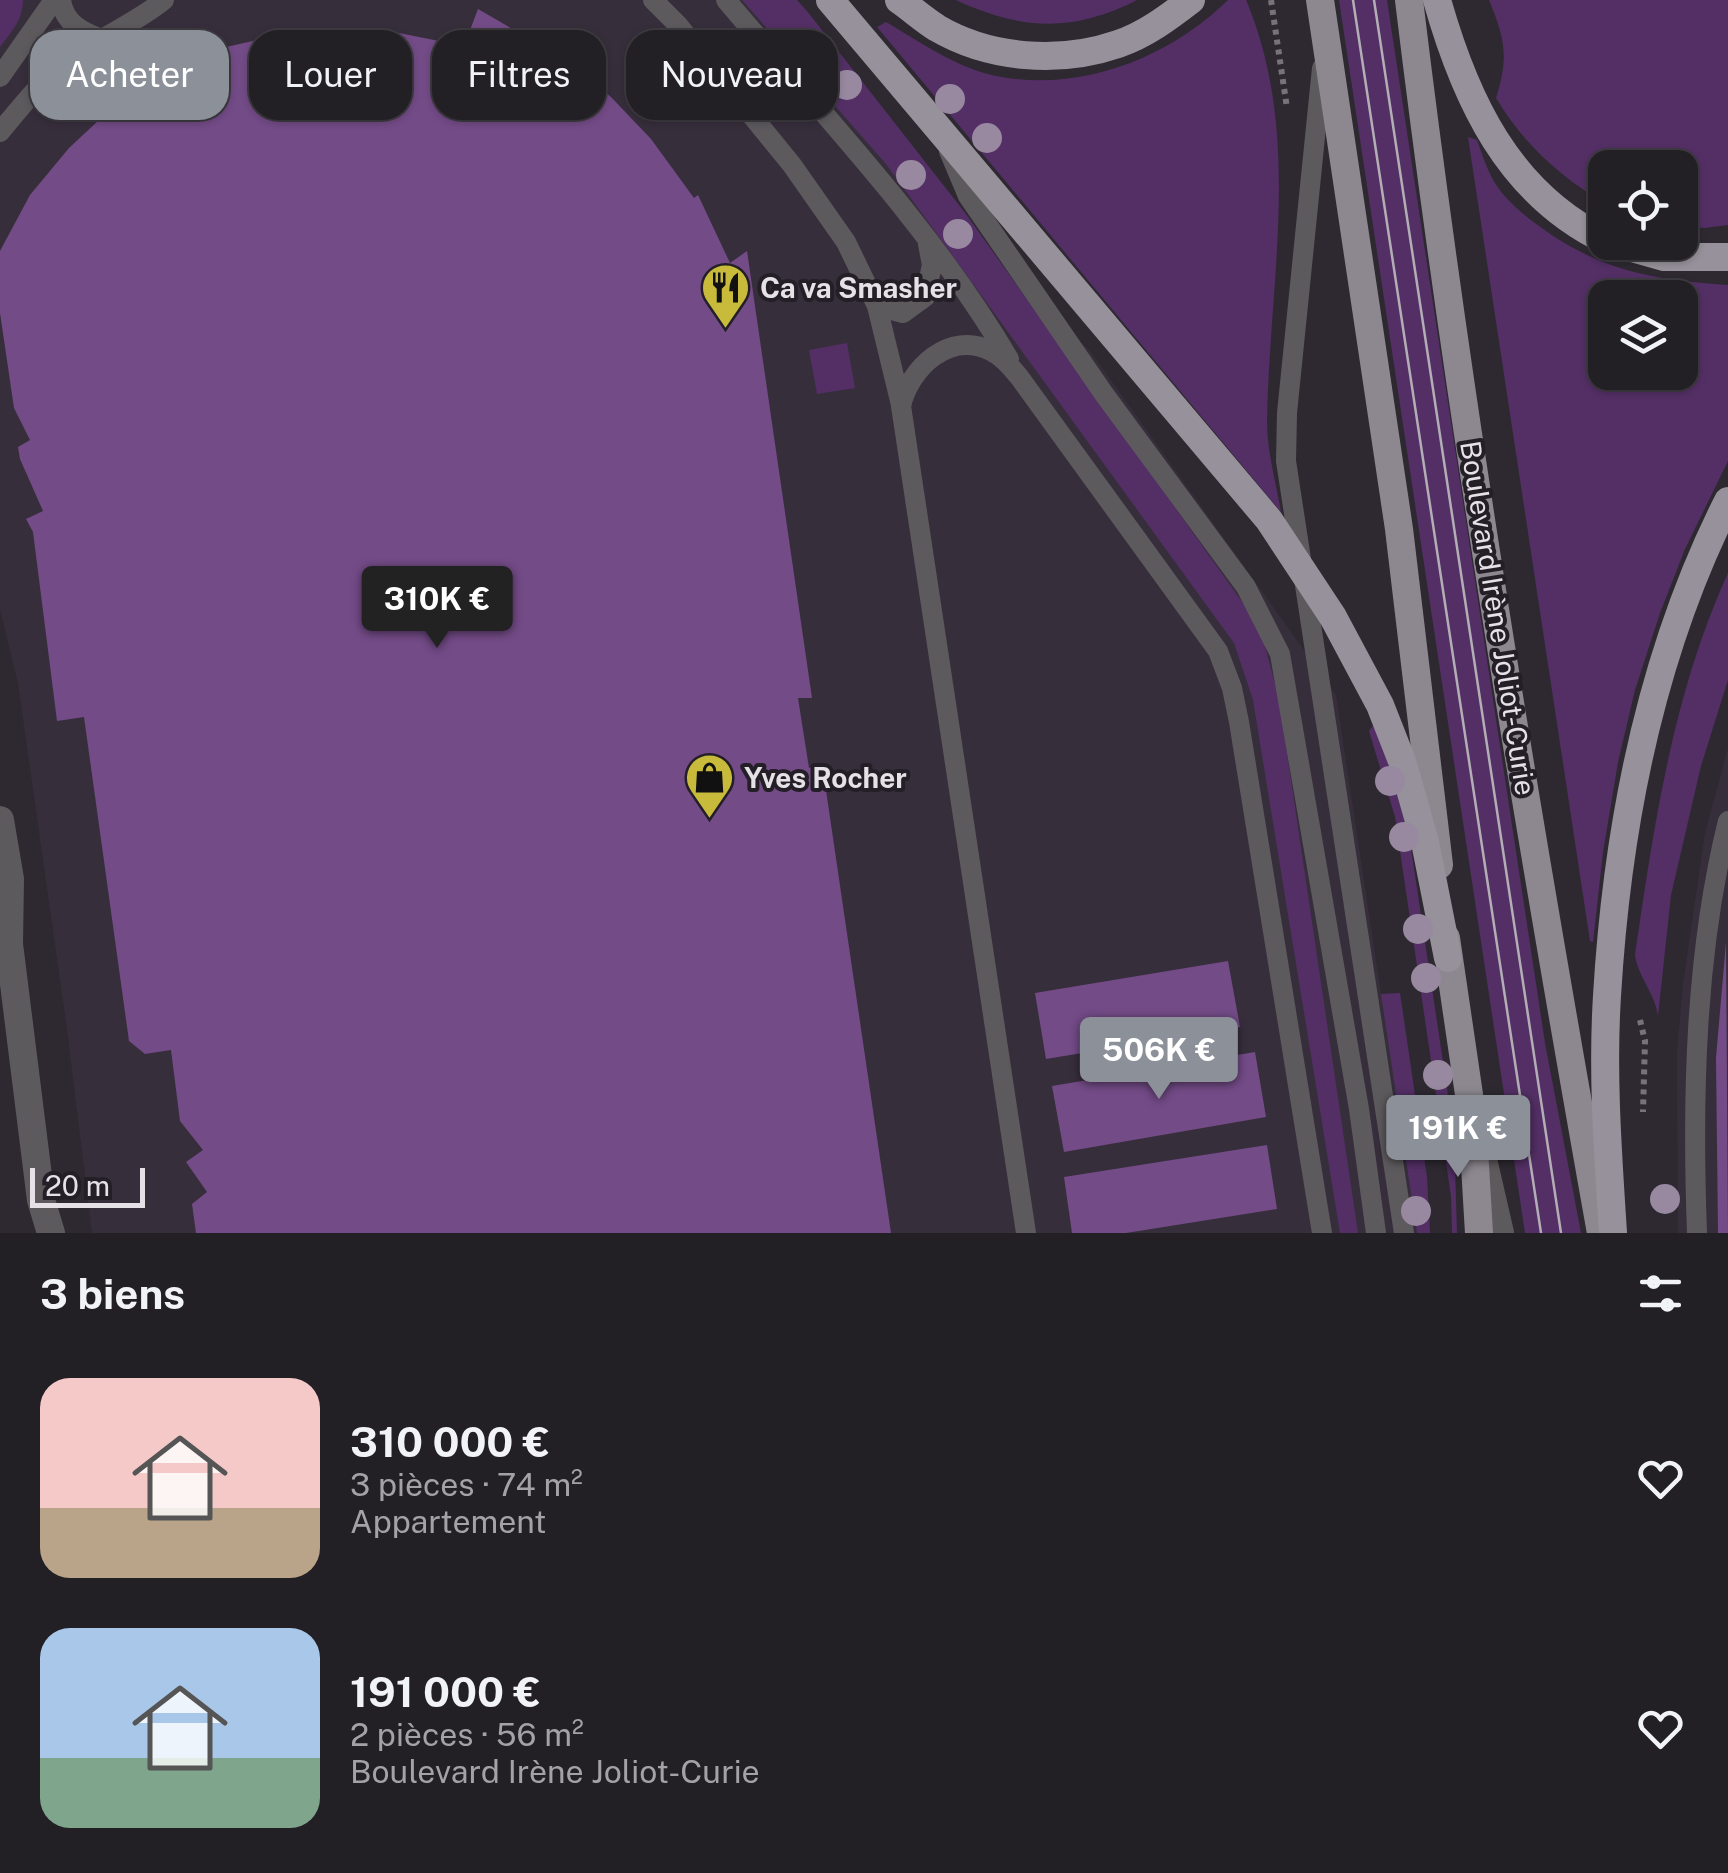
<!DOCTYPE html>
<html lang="fr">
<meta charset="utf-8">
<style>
:root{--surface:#221f25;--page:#2e2c32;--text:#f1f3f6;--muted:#a2a2a7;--line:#3f3d42;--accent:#8c9099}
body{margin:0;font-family:"Public Sans",sans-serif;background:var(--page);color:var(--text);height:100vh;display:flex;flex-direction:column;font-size:38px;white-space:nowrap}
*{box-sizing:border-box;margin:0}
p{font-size:32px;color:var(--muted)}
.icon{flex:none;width:55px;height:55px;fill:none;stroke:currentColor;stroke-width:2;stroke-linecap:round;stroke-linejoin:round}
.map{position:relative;height:1233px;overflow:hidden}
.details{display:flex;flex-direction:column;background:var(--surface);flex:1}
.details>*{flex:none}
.top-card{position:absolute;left:30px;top:30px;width:1000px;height:90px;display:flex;gap:20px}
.fabs{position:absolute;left:1588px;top:150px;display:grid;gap:20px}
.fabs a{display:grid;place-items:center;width:110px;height:110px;border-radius:20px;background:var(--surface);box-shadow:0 2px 8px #0004,0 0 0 2px var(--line);font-size:50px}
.scale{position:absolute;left:30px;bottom:25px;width:115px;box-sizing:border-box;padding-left:10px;border:5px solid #e5e1e7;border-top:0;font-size:28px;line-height:35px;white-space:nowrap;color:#e5e1e7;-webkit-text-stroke:8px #241f27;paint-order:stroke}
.price{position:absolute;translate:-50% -85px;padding:0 22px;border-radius:10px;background:var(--accent);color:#fff;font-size:32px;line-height:65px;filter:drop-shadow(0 2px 5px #0008)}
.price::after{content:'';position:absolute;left:50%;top:60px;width:30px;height:22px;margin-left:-15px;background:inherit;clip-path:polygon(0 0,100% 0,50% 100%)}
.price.current{background:#222;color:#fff}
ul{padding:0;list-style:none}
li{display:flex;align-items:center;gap:30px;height:250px;padding:0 40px}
li span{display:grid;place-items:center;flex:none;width:280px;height:200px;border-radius:30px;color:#555}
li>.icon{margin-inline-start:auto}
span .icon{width:120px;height:120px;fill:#fffc;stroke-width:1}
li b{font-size:42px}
h2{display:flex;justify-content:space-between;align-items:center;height:120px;padding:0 40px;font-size:42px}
.pill{padding:0 35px;border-radius:30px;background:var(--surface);box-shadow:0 2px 8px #0004,0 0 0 2px var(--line);font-size:35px;line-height:90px}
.pill.current{background:var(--accent);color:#fff}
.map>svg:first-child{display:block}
.built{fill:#372e3c}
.green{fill:#532f65;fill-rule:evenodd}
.building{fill:#734b87}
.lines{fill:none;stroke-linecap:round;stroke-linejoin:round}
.path{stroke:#77737a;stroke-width:6;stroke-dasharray:5 5;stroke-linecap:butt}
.service{stroke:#5d5a5e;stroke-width:20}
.minor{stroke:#5d5a5e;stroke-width:28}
.primary{stroke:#8d8890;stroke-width:28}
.trunk{stroke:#96919a;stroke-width:28}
.tram{stroke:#b2aeb5;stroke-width:2.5}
.tree{fill:#9889a0}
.labels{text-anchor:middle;stroke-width:8;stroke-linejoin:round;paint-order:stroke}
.poi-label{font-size:28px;font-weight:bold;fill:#e5e1e7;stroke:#241f27;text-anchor:start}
.street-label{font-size:28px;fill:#e5e1e7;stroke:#241f27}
</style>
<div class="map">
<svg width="1728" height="1233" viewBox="0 0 1728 1233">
<rect width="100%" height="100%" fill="#2e2931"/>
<path class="built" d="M 0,0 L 751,0 L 886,164 L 1090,351 L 1336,695 L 1381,994 L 1400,993 L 1427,1177 L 1430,1233 L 92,1233 L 67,1029 L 18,683 L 0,609 Z
M 1728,748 L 1728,1233 L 1678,1233 L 1677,1052 L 1683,984 L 1705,833 Z"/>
<path class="green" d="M 0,0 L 23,0 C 23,20 11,32 0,47 Z
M 742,0 L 797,0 L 807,11 L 966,214 L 1245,606 L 1262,635 L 1279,699 L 1358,1233 L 1340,1233 L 1253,700 L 1234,643 L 886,164 Z
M 956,0 L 1137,0 C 1073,33 1020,30 956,0 Z
M 1228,0 L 1246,0 C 1303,135 1269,281 1267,422 C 1267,451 1276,483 1281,512 L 877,27 L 886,22 C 920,42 957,68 996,76 C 1080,93 1169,58 1228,0 Z
M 1339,0 L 1387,0 L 1545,1043 L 1581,1233 L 1525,1233 Z
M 1489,0 L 1728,0 L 1728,225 L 1704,228 L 1680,225 L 1680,168 L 1605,168 L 1605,203 C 1561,178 1522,142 1496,98 C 1509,57 1505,39 1489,0 Z
M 1468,137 L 1477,140 C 1481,151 1485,164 1491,176 C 1501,196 1521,213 1539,226 C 1600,271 1654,280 1728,285 L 1728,461 L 1685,549 L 1660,613 L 1635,690 L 1618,762 L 1603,852 L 1593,942 L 1590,941 ZM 1605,298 L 1680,298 L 1680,372 L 1605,372 Z
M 847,343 L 855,388 L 817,394 L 809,350 Z
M 1728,573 L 1728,680 L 1701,766 L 1671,895 L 1658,1016 C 1655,993 1638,977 1635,955 C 1654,825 1673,693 1728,573 Z
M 1375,723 L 1399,791 L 1409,835 L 1454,1135 L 1457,1233 L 1452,1233 L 1451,1196 L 1395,817 L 1369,731 Z
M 1400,993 L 1427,1177 L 1430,1233 L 1417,1233 L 1381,994 Z"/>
<path class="building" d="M 478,9 L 566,60 L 611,97 L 651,139 L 694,198 L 698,195 L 730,263 L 747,251 L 812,698 L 798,698 L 809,768 L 822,763 L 891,1233 L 196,1233 L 192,1204 L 207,1192 L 186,1162 L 203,1150 L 180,1121 L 171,1050 L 145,1054 L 129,1041 L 84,717 L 57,721 L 33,532 L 26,519 L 43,511 L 20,459 L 18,447 L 30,440 L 14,408 L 0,313 L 0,251 L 30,195 L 69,148 L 114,106 L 166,73 L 222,48 L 297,31 L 374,28 L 464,46 Z
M 1726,942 L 1728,1233 L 1718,1233 L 1716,1058 Z
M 1228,961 L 1240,1027 L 1046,1059 L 1035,993 Z
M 1255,1052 L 1266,1117 L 1064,1152 L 1052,1086 Z
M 1267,1145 L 1277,1209 L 1126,1233 L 1072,1233 L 1064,1177 Z"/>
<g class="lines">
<path class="path" d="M 1271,0 L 1287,108
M 1640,1020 L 1645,1041 L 1643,1112"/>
<path class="service" d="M 61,0 C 64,23 82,32 102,39
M 653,0 L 678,25 L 792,165 L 846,242 L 877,306 L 901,405
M 726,0 C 824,116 932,228 1009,359
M 1322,68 L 1287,413 L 1286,461 L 1404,1233
M 0,77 L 54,0
M 0,132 C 20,108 40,82 65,63 C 96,39 133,25 164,0
M 949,151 L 968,196 L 1104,394 L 1246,587 L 1280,654 L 1359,1109 L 1376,1233
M 877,306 L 903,313 L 925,297 L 932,265 L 928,244
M 1026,1233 L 901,406 C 910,368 949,330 991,351 C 1003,357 1011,367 1020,378 L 1218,651 L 1232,688 L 1239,722 L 1322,1233
M 1697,1233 C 1692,1097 1695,954 1728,821"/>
<path class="minor" d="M 0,820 L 10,879 L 9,944 L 41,1200 L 51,1233
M 1482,1155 L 1500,1233"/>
<path class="primary" d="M 1320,0 L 1399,529 L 1439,865
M 1409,0 C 1459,413 1528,824 1601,1233
M 1446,938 L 1472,1115 L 1479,1233"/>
<path class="trunk" d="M 830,0 L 1269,520 L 1333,617 L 1380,705 L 1402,761 L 1425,842 L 1448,958
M 899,0 C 912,9 924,20 937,28 C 990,59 1060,64 1118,44 C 1145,35 1169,17 1191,0
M 1437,0 C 1465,99 1508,193 1605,240
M 1611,242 L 1664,257 L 1728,257
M 1613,1233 C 1608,1154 1602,1075 1607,996 C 1617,827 1651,653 1728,501"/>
<path class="tram" d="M 1353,0 L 1541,1233
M 1374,0 L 1561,1233"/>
</g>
<g class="tree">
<circle cx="847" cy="85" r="15"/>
<circle cx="950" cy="99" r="15"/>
<circle cx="987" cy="138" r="15"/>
<circle cx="911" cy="175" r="15"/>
<circle cx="958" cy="234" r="15"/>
<circle cx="1390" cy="781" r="15"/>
<circle cx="1404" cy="837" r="15"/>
<circle cx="1418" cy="929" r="15"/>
<circle cx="1426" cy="978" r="15"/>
<circle cx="1438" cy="1075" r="15"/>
<circle cx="1448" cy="1131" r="15"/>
<circle cx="1665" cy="1199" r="15"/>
<circle cx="1416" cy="1211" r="15"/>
</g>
<defs>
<symbol id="restaurant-pin" viewBox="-11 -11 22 30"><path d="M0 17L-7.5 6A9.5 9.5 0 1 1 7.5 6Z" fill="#c8bb3b" stroke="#241f27"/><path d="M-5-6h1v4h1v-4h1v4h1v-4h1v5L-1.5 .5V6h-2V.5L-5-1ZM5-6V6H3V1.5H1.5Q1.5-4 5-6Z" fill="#111"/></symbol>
<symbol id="shop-pin" viewBox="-11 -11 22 30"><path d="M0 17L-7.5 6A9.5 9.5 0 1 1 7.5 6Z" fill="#c8bb3b" stroke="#241f27"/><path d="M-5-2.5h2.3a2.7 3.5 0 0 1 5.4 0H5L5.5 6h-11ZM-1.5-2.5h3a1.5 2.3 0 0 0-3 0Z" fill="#111"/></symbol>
</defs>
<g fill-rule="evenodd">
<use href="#restaurant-pin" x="698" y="260" width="55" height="75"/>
<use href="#shop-pin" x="682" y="750" width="55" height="75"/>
</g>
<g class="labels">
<g class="poi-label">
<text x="760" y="298">Ca va Smasher</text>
<text x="744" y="788">Yves Rocher</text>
</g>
<g class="street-label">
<text transform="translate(1498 618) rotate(81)" y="10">Boulevard Irène Joliot-Curie</text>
</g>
</g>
</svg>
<div class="fabs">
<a><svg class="icon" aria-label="locate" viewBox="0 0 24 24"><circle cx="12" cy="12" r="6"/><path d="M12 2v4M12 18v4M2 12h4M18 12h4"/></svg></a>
<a><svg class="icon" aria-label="layers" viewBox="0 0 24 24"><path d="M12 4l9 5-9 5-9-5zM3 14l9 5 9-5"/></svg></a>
</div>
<div class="scale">20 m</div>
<b class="price current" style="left:437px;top:651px">310K €</b>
<b class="price" style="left:1159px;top:1102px">506K €</b>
<b class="price" style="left:1458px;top:1180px">191K €</b>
<div class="top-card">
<a class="pill current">Acheter</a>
<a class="pill">Louer</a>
<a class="pill">Filtres</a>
<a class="pill">Nouveau</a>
</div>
</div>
<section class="details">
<h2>3 biens<svg class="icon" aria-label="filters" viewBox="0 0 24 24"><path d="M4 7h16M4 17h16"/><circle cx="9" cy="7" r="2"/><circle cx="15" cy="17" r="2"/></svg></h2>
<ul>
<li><span style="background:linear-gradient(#f6c9c9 65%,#b9a48a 0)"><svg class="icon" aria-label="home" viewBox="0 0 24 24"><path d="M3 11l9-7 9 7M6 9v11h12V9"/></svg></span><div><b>310 000 €</b><p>3 pièces · 74 m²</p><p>Appartement</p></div><svg class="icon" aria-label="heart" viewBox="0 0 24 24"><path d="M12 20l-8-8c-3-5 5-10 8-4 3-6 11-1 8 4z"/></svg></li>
<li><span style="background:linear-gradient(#a9c7e8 65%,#7fa58c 0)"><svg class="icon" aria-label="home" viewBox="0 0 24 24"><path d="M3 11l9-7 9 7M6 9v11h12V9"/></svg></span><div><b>191 000 €</b><p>2 pièces · 56 m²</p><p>Boulevard Irène Joliot-Curie</p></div><svg class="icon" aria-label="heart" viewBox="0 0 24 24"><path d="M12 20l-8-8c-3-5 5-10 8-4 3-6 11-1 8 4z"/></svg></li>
</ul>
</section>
